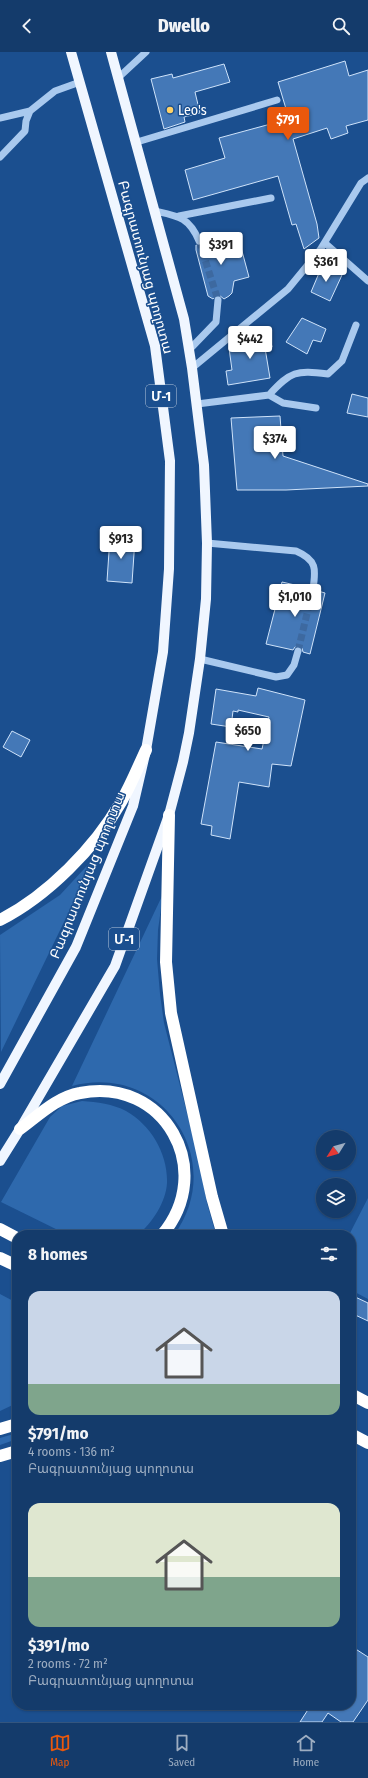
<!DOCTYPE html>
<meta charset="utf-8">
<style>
:root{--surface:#143b6b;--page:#1d4271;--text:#f1f3f6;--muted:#9dadc1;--line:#33557e;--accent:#ea580c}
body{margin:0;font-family:"Fira Sans Condensed","Noto Sans Armenian",sans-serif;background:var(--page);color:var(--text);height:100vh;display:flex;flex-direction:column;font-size:15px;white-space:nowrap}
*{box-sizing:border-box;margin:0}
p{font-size:13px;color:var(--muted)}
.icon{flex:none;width:22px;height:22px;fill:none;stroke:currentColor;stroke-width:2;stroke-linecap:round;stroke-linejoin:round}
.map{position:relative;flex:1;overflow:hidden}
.details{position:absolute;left:12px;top:1178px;width:344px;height:480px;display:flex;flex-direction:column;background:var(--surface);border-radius:16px;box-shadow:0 1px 3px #0004,0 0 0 1px var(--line)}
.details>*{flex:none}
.needle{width:26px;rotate:233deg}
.fabs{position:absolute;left:316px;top:1078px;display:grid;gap:8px}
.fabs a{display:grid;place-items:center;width:40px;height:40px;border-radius:50%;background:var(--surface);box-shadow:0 1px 3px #0004,0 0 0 1px var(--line);font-size:20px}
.price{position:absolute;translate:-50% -34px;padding:0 9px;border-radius:4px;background:#fff;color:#222;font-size:13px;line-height:26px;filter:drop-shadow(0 1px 2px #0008)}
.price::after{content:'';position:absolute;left:50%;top:24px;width:12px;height:9px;margin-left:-6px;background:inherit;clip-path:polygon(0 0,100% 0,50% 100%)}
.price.on{background:var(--accent);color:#fff}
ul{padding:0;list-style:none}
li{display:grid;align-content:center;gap:8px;height:212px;padding:0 16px}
li span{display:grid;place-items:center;height:124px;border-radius:12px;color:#555}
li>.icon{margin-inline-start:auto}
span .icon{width:72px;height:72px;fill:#fffc;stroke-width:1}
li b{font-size:17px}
h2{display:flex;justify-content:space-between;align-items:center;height:48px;padding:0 16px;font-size:17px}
header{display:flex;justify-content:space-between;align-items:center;height:52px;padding:0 16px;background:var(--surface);font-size:18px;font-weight:800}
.dock{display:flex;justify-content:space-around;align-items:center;height:56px;border-top:1px solid var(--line);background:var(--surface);font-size:11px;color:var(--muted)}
.dock a{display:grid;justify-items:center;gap:2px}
.dock .on{color:var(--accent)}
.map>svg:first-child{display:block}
.green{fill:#2e69ad}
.building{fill:#4478b7;stroke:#cfe3fa}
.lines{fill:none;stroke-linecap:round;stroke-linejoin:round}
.minor-tunnel{stroke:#3d69a0;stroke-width:7;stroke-dasharray:7 3.5;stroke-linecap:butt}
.minor{stroke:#a9c9ee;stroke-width:7}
.major{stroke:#f0f6ff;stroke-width:10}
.highway{stroke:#fff;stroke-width:12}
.poi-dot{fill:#ffd166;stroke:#1b4f8f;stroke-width:1.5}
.labels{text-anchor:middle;stroke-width:3;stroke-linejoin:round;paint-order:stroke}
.shield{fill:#1b4f8f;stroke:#bbcadd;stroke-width:1}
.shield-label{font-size:13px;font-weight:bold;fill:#fff}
.poi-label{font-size:14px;fill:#fff;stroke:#1b4f8f;text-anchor:start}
.street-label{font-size:14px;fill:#fff;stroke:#1b4f8f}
</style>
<header><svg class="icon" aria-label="back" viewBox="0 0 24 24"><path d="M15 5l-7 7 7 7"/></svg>Dwello<svg class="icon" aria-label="search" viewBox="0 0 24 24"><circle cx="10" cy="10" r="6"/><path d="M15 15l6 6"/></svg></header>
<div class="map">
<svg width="368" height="1670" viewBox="0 0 368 1670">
<rect width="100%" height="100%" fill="#1b4f8f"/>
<path class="green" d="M 96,804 L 1,1000 L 0,883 L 60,843 Z
M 163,842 L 158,878 L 157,907 L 160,942 L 164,971 L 199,1108 L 207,1151 L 216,1183 L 174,1183 C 228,1109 163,1010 72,1034 Z
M 82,1049 C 97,1050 113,1052 126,1059 C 151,1073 168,1102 167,1131 C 166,1150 152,1171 138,1183 L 68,1183 L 1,1150 L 50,1065 L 62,1054 Z
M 368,1146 L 368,1247 L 351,1238 L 351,1183 L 349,1183 Z
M 0,1242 L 17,1251 L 17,1351 L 0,1359 Z
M 17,1381 L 17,1387 L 0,1393 L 0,1386 Z"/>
<path class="building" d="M 345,9 L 349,24 L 368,18 L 368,68 L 346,74 L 348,81 L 331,87 L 327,76 L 293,87 L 317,172 L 319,186 L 304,197 L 296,172 L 292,173 L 278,124 L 193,148 L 185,118 L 225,106 L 219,86 L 289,67 L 278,30 Z
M 224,12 L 230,30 L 195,40 L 200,61 L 184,65 L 185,70 L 164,77 L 151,27 L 172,22 L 173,26 Z
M 212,184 L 225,192 L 239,188 L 249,225 L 234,229 L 232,241 L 229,244 L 224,247 L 219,243 L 216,244 L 213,247 L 208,244 L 196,198 L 196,193 L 199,194 L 203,191 L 203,186 Z
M 322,214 L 342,223 L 330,249 L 311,240 Z
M 302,266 L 326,277 L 321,290 L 313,288 L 307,302 L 286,290 Z
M 269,280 L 272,295 L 265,296 L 270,326 L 228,333 L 226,319 L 232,318 L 229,296 L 237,295 L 253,282 Z
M 352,342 L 368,346 L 368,365 L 347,361 Z
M 280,364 L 283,404 L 368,432 L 368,434 L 286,438 L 237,438 L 231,366 Z
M 110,485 L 135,487 L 132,531 L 107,529 Z
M 282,530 L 308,536 L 309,539 L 312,542 L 315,541 L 318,539 L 325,541 L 310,602 L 303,600 L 302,596 L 299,594 L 295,595 L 293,598 L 266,592 Z
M 258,636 L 305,648 L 291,714 L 272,712 L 269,735 L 239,730 L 230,787 L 211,783 L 212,774 L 201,772 L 216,690 L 262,697 L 269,665 L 238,658 L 238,660 L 233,659 L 231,675 L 211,672 L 216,637 L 256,644 Z
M 12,679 L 30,688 L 21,705 L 3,695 Z
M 351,1243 L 368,1251 L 368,1269 L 351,1261 Z
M 351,1594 L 368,1605 L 368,1648 L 353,1670 L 341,1670 L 328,1661 L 322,1670 L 300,1670 L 311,1653 L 351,1653 Z"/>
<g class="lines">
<path class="minor-tunnel" d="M 199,189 L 218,248
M 298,599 L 313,537"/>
<path class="minor" d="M 118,26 L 146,0
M 0,66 L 30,59
M 137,90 L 277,48
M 0,105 L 25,79 L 26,69 L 30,59 L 55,39 L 80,30
M 155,159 C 178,164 189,165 199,189
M 179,164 L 271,146
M 325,191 L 368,229
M 189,298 L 216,270 L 218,248
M 192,316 L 288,237 L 320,198 L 361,131 L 368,126
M 269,343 L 283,351 L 316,356
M 197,352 L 269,343 C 291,319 296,318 328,322 L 342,309 L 356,273
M 207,491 L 296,499 C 317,508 316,517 313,537
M 200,607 L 276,625 L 287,623 L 294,613 L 298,599"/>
<path class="major" d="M 0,1032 L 76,895 L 133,754 L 146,698 L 163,600 L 169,517 L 170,409 L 155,294 L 71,0
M 0,1109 L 20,1077 L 115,914 L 169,763 L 183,710 L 189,681 L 200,607 L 206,547 L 207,491 L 204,413 L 192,316 L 184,267 L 111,0"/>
<path class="highway" d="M 169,763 L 166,910 L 171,961 L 212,1145 L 223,1183
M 0,868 C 47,844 95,796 121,750 C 131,733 138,715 146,698
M 20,1077 C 38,1064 57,1045 80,1041 C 164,1024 217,1118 162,1183
M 0,1177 L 17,1186
M 0,1206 L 17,1214
M 351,1342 L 368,1351
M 0,1377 L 17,1372
M 351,1382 L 368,1391
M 0,1404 L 17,1399"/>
</g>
<circle class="poi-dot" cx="170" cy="58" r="4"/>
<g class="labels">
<g class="shield">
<rect x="146" y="333" width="30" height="22" rx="3"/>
<rect x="109" y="876" width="30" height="22" rx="3"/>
</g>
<g class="shield-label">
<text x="161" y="349">Մ-1</text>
<text x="124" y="892">Մ-1</text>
</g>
<g class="poi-label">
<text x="178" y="63">Leo's</text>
</g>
<g class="street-label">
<text transform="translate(146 215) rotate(75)" y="5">Բագրատունյաց պողոտա</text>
<text transform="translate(87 823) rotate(-68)" y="5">Բագրատունյաց պողոտա</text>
</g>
</g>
</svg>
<div class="fabs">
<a><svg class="needle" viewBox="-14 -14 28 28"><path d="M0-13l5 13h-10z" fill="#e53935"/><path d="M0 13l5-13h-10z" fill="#9dadc1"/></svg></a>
<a><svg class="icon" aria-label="layers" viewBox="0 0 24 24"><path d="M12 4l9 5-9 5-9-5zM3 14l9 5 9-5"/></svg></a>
</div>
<b class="price on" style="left:288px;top:89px">$791</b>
<b class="price" style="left:221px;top:214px">$391</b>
<b class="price" style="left:326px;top:231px">$361</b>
<b class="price" style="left:250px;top:308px">$442</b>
<b class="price" style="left:275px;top:408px">$374</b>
<b class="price" style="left:121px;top:508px">$913</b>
<b class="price" style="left:295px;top:566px">$1,010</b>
<b class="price" style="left:248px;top:700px">$650</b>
<section class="details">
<h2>8 homes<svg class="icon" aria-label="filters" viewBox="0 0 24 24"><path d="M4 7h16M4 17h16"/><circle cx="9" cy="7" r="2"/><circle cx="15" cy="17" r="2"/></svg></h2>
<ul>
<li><span style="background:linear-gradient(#c9d6e8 75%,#7fa58c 0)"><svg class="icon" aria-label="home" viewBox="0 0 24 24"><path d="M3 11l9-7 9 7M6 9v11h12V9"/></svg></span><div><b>$791/mo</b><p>4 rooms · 136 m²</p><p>Բագրատունյաց պողոտա</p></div></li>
<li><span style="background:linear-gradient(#dfe7d0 60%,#7fa58c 0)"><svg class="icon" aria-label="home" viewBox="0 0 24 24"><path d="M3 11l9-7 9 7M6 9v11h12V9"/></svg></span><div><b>$391/mo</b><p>2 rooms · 72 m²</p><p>Բագրատունյաց պողոտա</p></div></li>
</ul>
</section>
</div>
<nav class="dock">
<a class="on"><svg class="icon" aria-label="map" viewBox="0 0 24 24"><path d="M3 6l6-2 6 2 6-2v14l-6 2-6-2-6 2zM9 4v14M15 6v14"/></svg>Map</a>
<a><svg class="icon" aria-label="saved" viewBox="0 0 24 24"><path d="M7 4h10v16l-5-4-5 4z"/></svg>Saved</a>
<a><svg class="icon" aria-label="home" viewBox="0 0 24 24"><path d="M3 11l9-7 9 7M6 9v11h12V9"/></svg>Home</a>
</nav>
